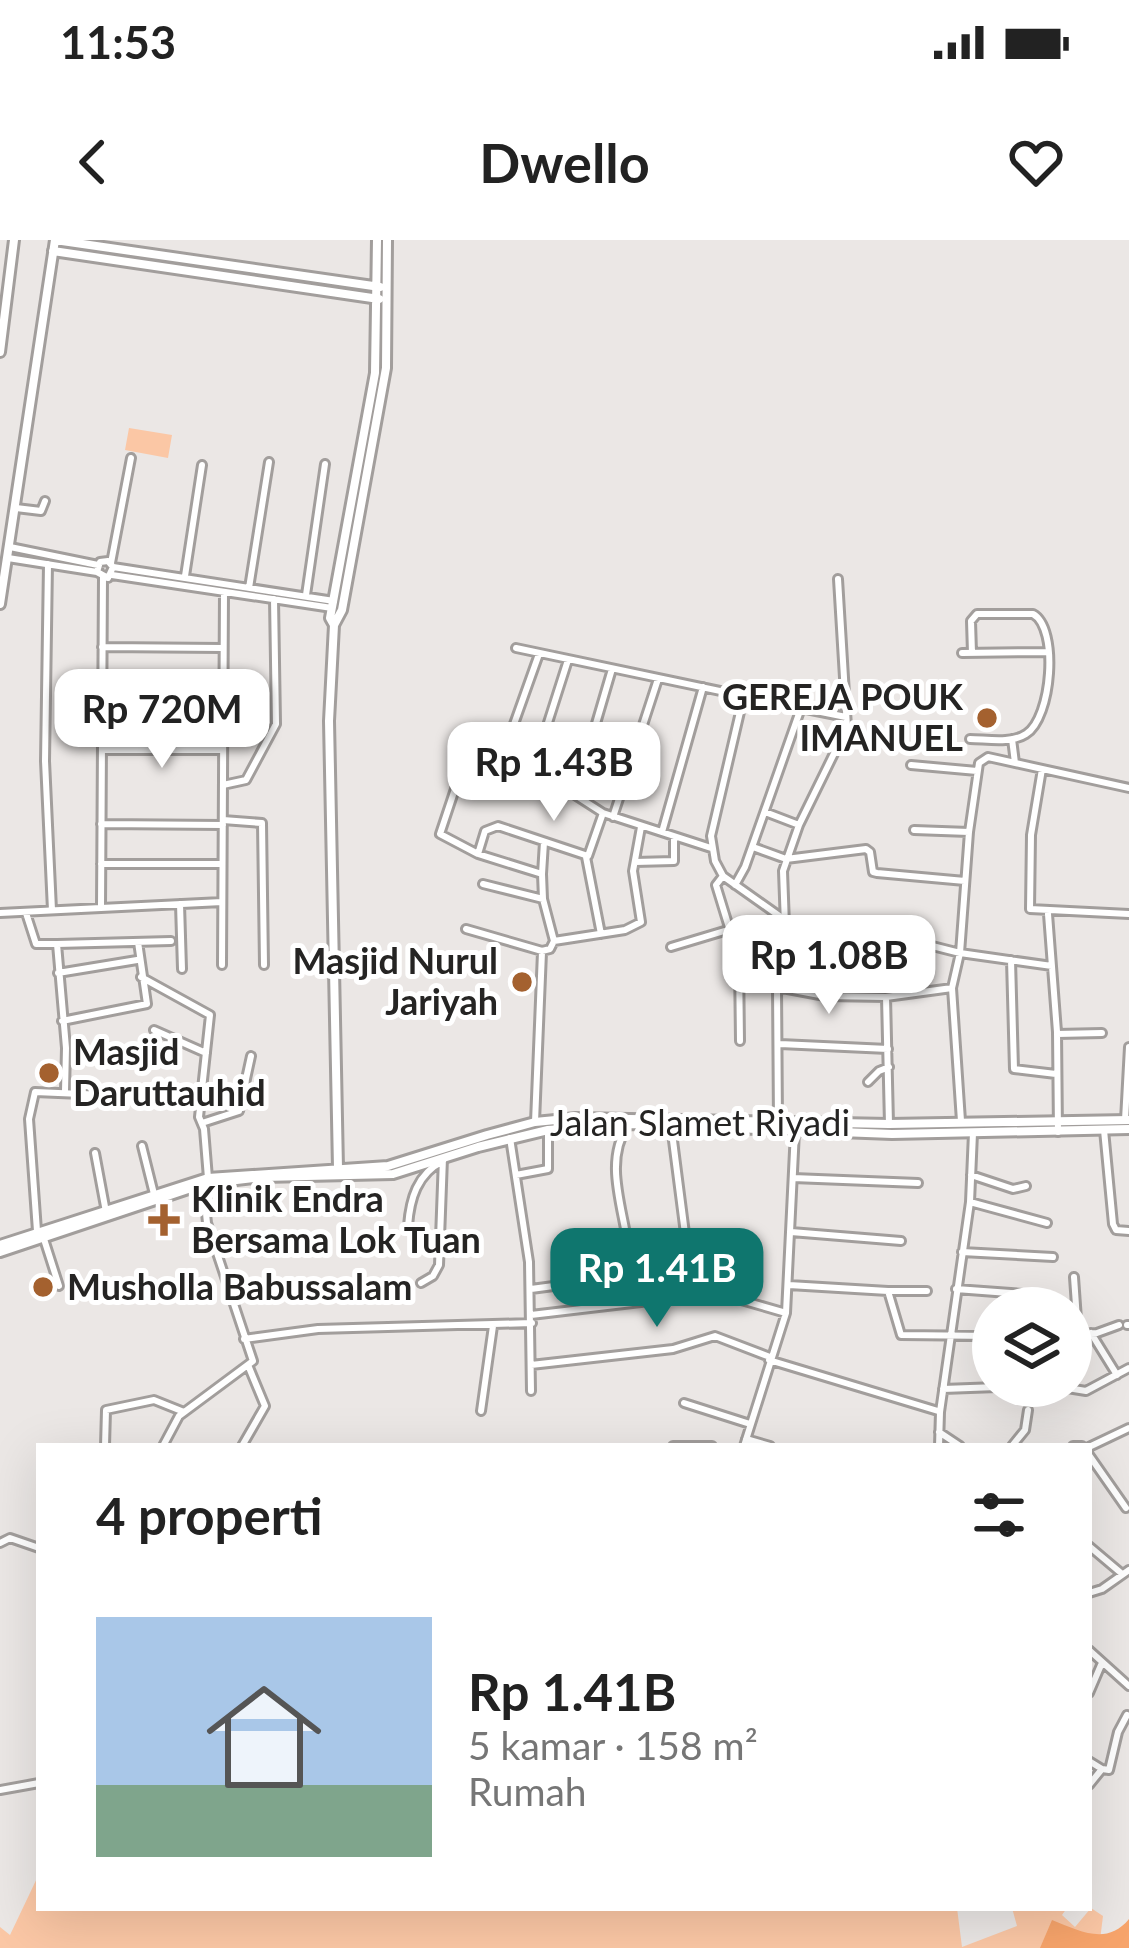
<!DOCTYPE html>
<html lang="id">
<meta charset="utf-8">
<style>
:root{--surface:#fff;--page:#f2f2f2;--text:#222;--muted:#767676;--line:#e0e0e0;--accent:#0f766e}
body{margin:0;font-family:Lato,sans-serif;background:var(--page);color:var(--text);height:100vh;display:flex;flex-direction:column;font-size:45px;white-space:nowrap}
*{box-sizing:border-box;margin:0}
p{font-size:39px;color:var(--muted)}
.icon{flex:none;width:66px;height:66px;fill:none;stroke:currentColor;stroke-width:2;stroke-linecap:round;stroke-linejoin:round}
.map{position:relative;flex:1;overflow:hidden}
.drawer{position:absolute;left:36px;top:1203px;width:1056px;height:468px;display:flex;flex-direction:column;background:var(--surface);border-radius:0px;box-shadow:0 12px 48px #0002}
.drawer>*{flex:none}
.controls{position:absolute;left:972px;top:1047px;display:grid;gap:24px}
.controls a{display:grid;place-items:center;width:120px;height:120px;border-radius:50%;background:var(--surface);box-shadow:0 12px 48px #0002;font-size:60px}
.price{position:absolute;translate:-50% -102px;padding:0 27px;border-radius:24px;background:#fff;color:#222;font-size:39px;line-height:78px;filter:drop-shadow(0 3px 6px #0008)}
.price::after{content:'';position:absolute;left:50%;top:72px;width:36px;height:27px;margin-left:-18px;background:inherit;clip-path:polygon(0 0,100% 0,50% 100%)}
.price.active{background:var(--accent);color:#fff}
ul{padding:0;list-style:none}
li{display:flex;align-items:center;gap:36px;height:300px;padding:0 60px}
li+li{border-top:3px solid var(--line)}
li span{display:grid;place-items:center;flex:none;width:336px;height:240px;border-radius:0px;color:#555}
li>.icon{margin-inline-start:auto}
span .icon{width:144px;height:144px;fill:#fffc;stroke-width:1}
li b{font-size:51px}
h2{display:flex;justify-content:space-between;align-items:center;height:144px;padding:0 60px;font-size:51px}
.status{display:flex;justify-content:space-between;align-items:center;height:84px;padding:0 60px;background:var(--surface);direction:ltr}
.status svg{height:33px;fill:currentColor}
header{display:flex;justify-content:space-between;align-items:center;height:156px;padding:0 60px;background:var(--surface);font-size:54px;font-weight:700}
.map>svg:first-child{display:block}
.green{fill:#fbc7a5}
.water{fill:#f7a46b}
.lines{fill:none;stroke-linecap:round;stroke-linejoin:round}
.minor-casing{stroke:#a29e9c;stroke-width:12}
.tertiary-casing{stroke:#a29e9c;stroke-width:14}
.minor{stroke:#fff;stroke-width:6}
.tertiary{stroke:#fff;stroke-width:8}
.poi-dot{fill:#a4612f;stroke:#fff;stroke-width:4.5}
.labels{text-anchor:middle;stroke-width:10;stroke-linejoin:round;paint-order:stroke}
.poi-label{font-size:36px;font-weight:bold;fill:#252423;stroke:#fff;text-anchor:start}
.street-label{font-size:36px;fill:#252423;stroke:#fff}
</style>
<div class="status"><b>11:53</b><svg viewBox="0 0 49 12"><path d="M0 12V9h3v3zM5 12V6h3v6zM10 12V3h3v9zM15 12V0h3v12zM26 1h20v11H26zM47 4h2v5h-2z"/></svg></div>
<header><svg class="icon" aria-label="back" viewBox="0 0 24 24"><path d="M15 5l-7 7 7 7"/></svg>Dwello<svg class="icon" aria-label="heart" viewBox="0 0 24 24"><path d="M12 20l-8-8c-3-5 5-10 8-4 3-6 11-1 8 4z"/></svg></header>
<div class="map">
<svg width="1129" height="1708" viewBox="0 0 1129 1708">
<rect width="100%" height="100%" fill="#ebe7e5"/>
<path class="green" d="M 129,188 L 172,195 L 168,218 L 125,210 Z
M 39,1634 L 39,1668 L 957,1668 L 962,1707 L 1017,1686 L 1012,1668 L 1067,1668 L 1062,1675 L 1075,1687 L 1091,1668 L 1103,1676 L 1099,1708 L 0,1708 L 0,1687 L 10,1695 Z"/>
<path class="water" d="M 1129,1679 L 1129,1708 L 1040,1708 L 1052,1680 C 1080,1691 1107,1706 1129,1679 Z"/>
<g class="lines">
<defs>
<path id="minor" d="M 16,268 L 41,271 L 45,261
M 10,307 L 98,325
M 8,318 L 97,332
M 111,323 L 131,218
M 48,324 L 45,521 L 52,670
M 113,327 L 108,338 L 97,332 L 100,322 L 108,321 L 113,327 L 334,361
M 112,335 L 332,368
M 185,336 L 202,225
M 249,348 L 269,222
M 306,355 L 325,224
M 102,407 L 223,408
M 516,408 L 801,468
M 962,413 L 1047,412
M 744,455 L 711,596 L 715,621 L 723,636 L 785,680 L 873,691 L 960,713 L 1052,726
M 102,461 L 223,462
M 970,499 C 986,499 1011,504 1026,494 C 1052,478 1059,388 1033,374 L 977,374 L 971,381 L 972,413
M 1012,499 L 1015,523
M 102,510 L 223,510
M 911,525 L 977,531
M 499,526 L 539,414
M 1042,529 L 1031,595 L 1030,669 L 1129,674
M 530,539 L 568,420
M 223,545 L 246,540 L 276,484 L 274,359
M 575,555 L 612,429
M 765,572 L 799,585
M 613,577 L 658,439
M 223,580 L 262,583 L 264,725
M 101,584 L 223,585
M 914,590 L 969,592
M 662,592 L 703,447
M 753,607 L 786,619 L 866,609 L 870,612 L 873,632 L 877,633 L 965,641
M 478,614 L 485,591 L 498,586 L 588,616 L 603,573
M 586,617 L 601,694
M 635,622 L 674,621 L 674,597
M 101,624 L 222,624
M 542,634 L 544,602
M 723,636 L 716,645 L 739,720 L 740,801
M 483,644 L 543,659
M 735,645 L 745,627 L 801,468 L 846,477
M 180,664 L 182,729
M 101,668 L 103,337
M 0,673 L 222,662
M 26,673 L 36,704 L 57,704 L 66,808 L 65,851
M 1048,674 L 1057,792 L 1058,892
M 466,689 L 542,711 L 550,709 L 554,701 L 543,659 L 542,634 L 478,614 L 440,594 L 467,513 L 575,555 L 603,573 L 711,608
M 554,701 L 625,690 L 641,682 L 633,631 L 641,587
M 57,704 L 171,701
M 671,707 L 731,689
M 1011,720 L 1014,829 L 1056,834
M 222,725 L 224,352
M 58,733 L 137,720
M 739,734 L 778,737
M 141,737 L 210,775 L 199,877 L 204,889 L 208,938
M 777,747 L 825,756 L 886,757
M 62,781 L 147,764 L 138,702
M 154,790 L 206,813
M 1057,794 L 1102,793
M 780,804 L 888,809
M 868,842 L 879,831 L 889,827
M 1125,880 L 1129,807
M 961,881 L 952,748 L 960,713 L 969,592 L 979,523 L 988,517 L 1129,548
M 535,882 L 542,712
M 778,882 L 777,747 L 785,685 L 783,631 L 799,585 L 847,487 L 838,339
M 202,883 L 239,871 L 251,816
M 889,884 L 886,757 L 952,748
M 671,885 L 687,1009 L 727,1015
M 1104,890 L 1113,984 L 1116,990 L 1129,991
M 510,898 L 529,1022 L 531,1151
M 142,906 L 154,954
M 95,913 L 106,972
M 516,935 L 548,929 L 548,890
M 971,935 L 1013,949 L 1026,946
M 793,938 L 918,943
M 970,962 L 1047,983
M 408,986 C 410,959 417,934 443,921
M 37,991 L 29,879 L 35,852 L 199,859
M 791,992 L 901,1001
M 577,995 L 582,1042
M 43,996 L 59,1046
M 962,1012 L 1053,1017
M 1074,1037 L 1078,1094
M 421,1043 L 433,1036 L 439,1025 L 443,918
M 789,1045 L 888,1051 L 901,1095 L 993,1096
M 531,1049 L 629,1036 C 634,987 598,930 628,885
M 956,1049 L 1023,1054
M 888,1051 L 927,1051
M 531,1075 L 717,1053 L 786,1073
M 1127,1085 L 1129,1085
M 1091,1093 L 1117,1135
M 1071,1094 L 1097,1093 L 1119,1085
M 244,1099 L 318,1089 L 532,1083
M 769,1120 L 938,1171
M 531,1125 L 673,1109 L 715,1096 L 770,1117
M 1055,1146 L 1086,1151 L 1129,1128
M 943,1149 L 1023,1146
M 684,1163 L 750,1184
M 481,1171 L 493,1086
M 939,1192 L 960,1206
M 746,1199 L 770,1206
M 105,1206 L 106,1170 L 154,1160 L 184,1172
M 163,1206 L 179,1176 L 253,1121 L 207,983 L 203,944
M 242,1206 L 265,1166 L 248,1125
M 673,1206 L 712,1206
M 744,1206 L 786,1073 L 795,891
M 939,1206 L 940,1172 L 970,962 L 973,893
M 1012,1206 L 1025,1190 L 1028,1170
M 1073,1206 L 1082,1206
M 1089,1207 L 1129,1188
M 1089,1215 L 1126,1268
M 0,1303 L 10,1298 L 39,1308
M 1089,1306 L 1121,1333
M 1089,1353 L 1102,1349 L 1129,1330
M 1089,1410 L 1129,1446
M 1089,1453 L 1101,1425
M 1089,1521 L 1102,1529 L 1089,1545
M 1102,1529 L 1109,1530 L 1118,1492 L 1127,1475
M 0,1550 L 39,1543"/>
<path id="tertiary" d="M 55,0 L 380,47
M 53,11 L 379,59
M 0,112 L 14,0
M 0,364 L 55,0
M 334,385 L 342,370 L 386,128 L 387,0
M 338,928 L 329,481 L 334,385 L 330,378 L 375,133 L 377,0
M 0,1005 L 208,938 L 388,926 L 487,895 L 535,882 L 576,878 L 889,884 L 1129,880
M 0,1012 L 203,944 L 263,937 L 393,934 L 478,907 L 548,890 L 628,884 L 892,894 L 1129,889"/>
</defs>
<use href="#minor" class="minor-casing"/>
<use href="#tertiary" class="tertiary-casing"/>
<use href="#minor" class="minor"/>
<use href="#tertiary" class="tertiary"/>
</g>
<g class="poi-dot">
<circle cx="987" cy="478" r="12"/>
<circle cx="522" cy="742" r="12"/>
<circle cx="49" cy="833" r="12"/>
<path d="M158 962h12v12h12v12h-12v12h-12v-12h-12v-12h12z"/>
<circle cx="43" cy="1047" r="12"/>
</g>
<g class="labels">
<g class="poi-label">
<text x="963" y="470" text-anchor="end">GEREJA POUK<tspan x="963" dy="41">IMANUEL</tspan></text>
<text x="498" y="734" text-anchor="end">Masjid Nurul<tspan x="498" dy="41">Jariyah</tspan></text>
<text x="73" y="825">Masjid<tspan x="73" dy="41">Daruttauhid</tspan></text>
<text x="191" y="972">Klinik Endra<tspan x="191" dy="41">Bersama Lok Tuan</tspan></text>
<text x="67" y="1060">Musholla Babussalam</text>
</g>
<g class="street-label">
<text x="700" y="896">Jalan Slamet Riyadi</text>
</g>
</g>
</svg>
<div class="controls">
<a><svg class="icon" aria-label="layers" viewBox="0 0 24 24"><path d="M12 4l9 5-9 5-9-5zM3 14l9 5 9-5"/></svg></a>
</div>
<b class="price" style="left:162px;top:531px">Rp 720M</b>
<b class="price" style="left:554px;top:584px">Rp 1.43B</b>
<b class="price" style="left:829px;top:777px">Rp 1.08B</b>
<b class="price active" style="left:657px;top:1090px">Rp 1.41B</b>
<section class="drawer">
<h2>4 properti<svg class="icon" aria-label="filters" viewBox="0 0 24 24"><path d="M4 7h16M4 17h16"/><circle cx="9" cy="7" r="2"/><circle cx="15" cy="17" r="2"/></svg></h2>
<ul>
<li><span style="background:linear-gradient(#a9c7e8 70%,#7fa58c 0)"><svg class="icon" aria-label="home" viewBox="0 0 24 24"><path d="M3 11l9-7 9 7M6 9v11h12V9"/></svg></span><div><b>Rp 1.41B</b><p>5 kamar · 158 m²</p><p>Rumah</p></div></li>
</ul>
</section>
</div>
